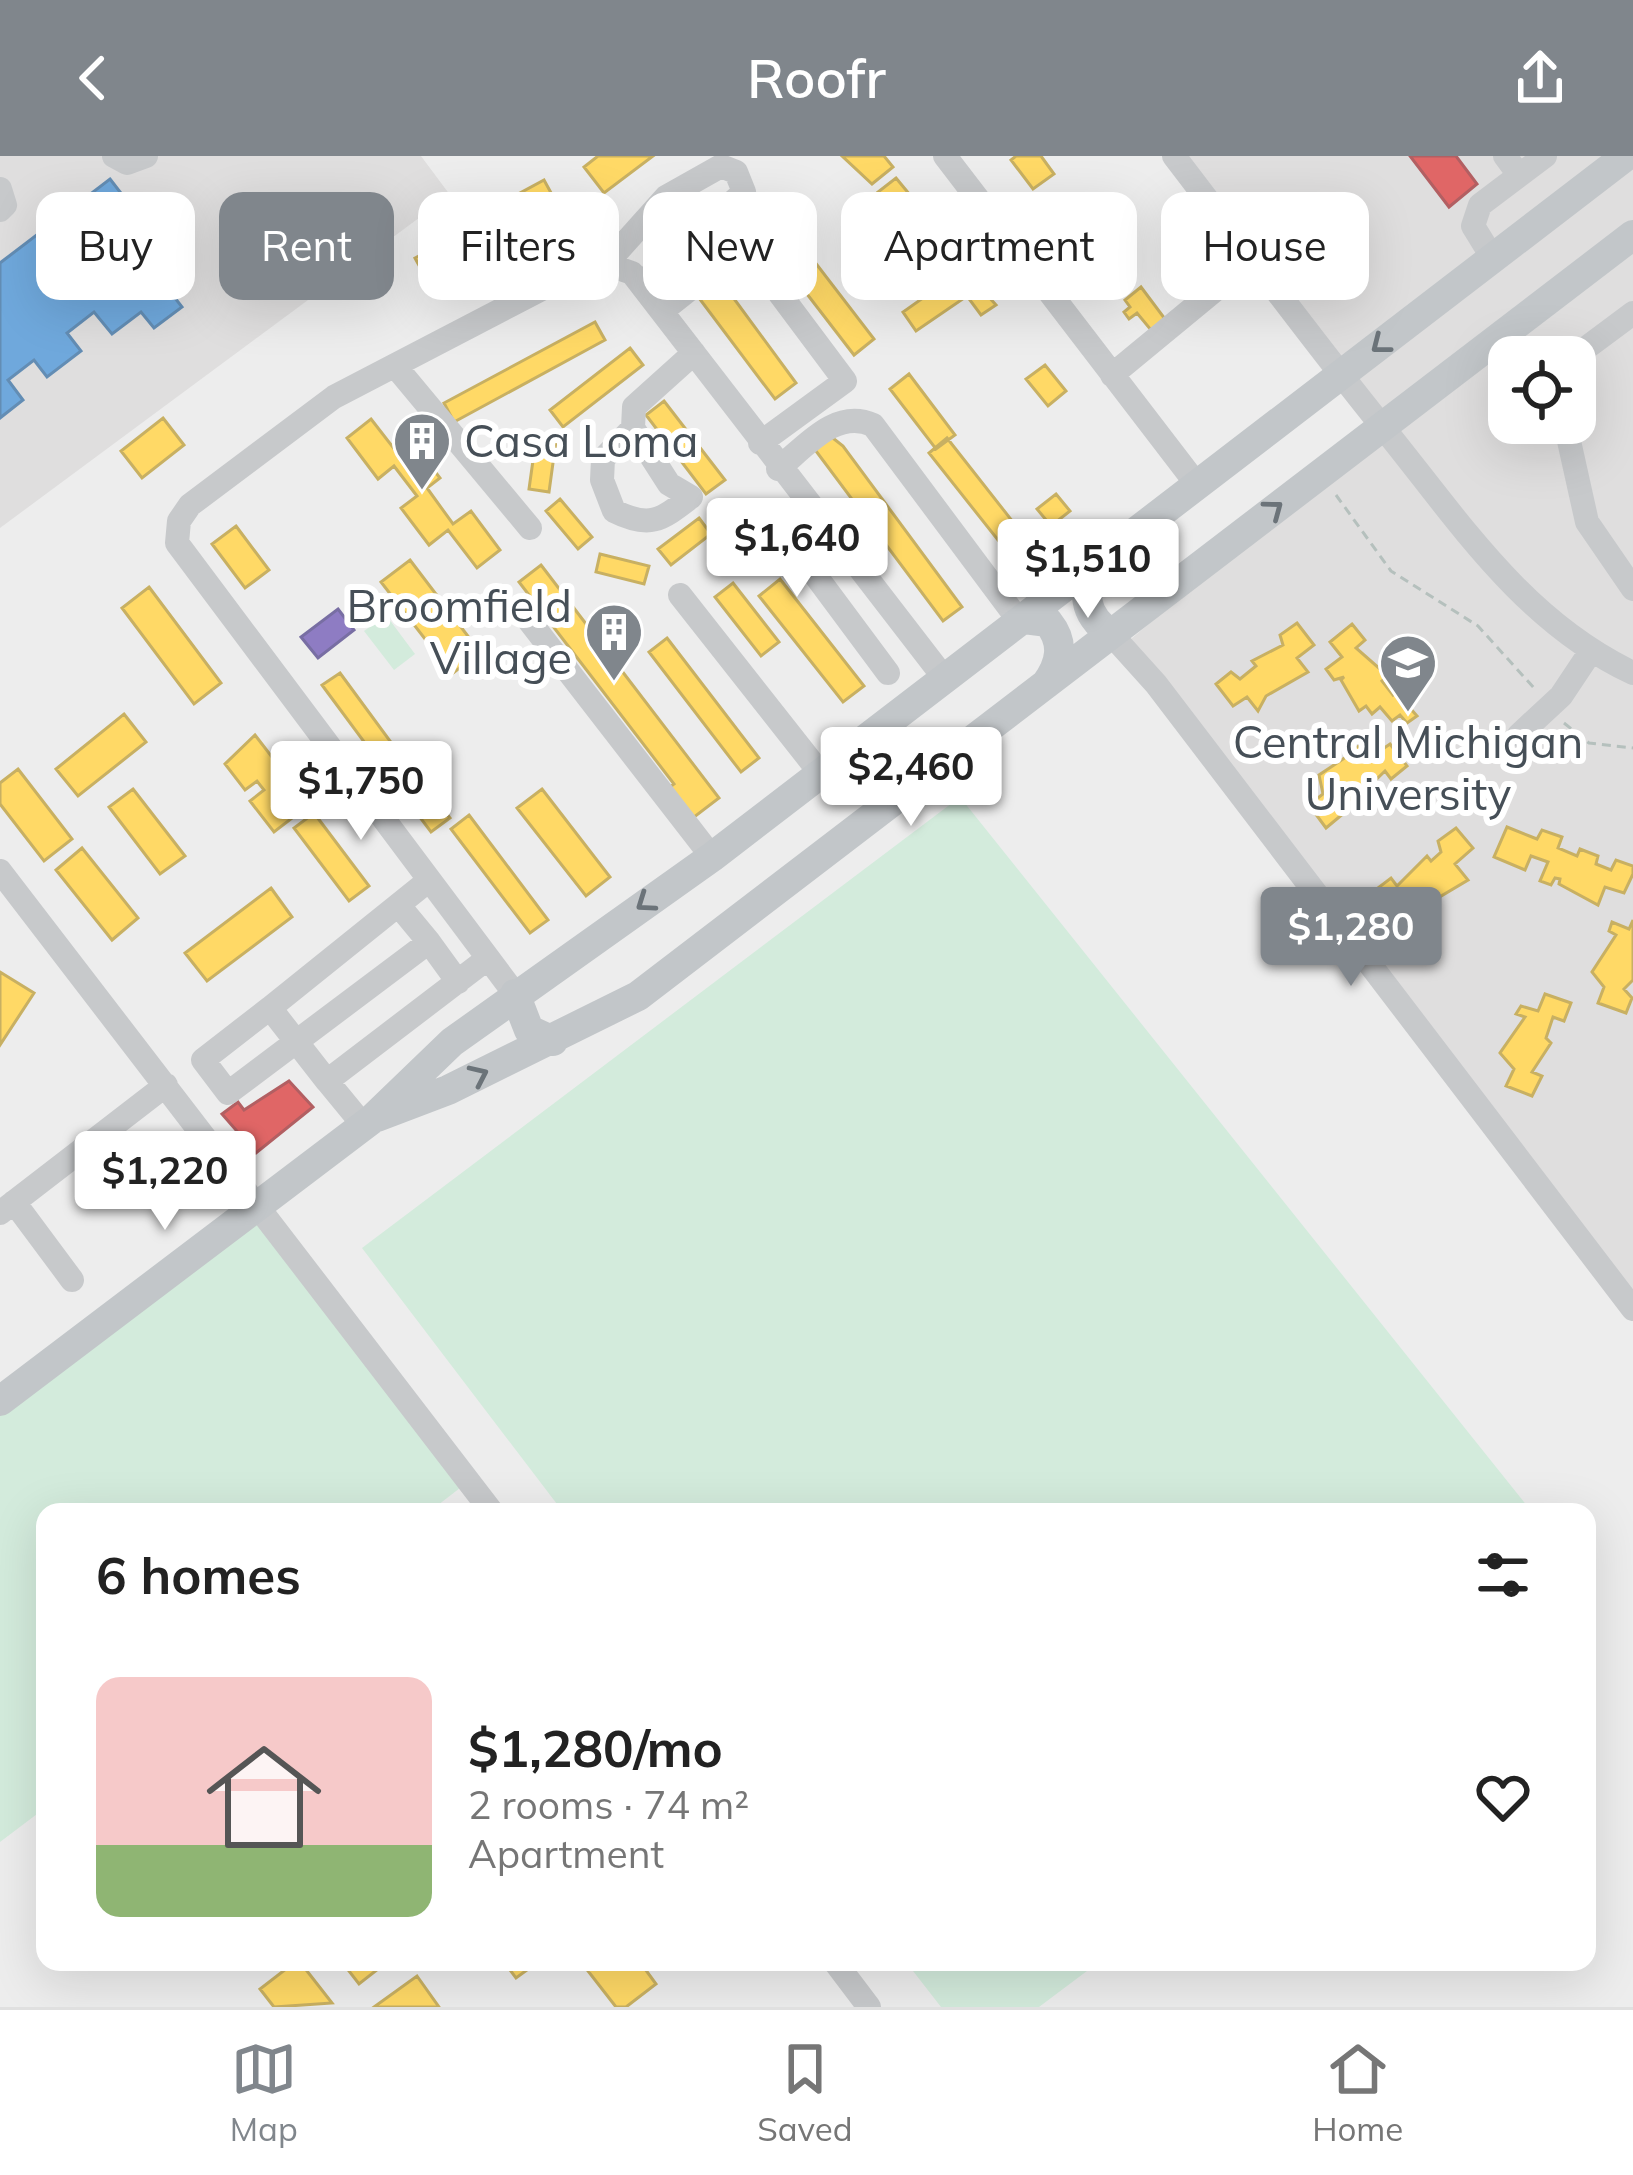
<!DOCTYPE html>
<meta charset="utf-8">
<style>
:root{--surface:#fff;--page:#f6f6f6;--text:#222;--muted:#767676;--line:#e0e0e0;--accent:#80868c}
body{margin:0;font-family:Mulish,sans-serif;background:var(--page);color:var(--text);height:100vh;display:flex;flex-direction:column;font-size:45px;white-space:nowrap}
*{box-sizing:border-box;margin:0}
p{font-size:39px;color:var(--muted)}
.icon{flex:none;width:66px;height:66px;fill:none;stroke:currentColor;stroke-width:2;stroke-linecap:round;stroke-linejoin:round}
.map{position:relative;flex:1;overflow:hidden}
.details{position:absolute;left:36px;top:1347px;width:1560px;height:468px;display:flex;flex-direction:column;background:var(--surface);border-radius:24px;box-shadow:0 12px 48px #0002}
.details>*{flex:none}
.guide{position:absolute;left:36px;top:36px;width:1563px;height:108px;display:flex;gap:24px}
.controls{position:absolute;left:1488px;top:180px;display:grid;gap:24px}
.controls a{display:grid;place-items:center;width:108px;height:108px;border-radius:24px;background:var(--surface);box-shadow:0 12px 48px #0002;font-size:60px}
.price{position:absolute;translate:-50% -102px;padding:0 27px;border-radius:12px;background:#fff;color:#222;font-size:39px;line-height:78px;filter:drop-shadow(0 3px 6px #0008)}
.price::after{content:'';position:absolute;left:50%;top:72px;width:36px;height:27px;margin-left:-18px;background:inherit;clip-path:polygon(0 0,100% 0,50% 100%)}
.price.current{background:var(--accent);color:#fff}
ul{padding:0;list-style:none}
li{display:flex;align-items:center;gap:36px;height:300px;padding:0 60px}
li+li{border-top:3px solid var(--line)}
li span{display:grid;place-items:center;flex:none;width:336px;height:240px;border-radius:24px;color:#555}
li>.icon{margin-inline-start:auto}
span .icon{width:144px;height:144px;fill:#fffc;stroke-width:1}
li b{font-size:51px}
h2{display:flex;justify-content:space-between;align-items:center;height:144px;padding:0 60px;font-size:51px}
.chip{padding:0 42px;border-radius:24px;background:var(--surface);box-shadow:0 12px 48px #0002;font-size:42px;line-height:108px}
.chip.current{background:var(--accent);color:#fff}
header{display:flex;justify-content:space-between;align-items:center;height:156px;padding:0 60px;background:var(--accent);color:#fff;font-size:54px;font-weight:600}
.tab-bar{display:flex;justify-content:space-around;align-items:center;height:168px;border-top:3px solid var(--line);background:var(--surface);font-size:33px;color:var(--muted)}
.tab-bar a{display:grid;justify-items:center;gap:6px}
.tab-bar .current{color:var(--accent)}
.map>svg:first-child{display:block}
.education{fill:#dfdede;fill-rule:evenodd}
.green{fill:#d3ebdc}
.homes{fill:#ffd966;stroke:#c8b062;stroke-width:3}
.shops{fill:#e06666;stroke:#b25f62;stroke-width:3}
.offices{fill:#8e7cc3;stroke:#786ea3;stroke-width:3}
.schools{fill:#6fa8dc;stroke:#638db4;stroke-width:3}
.industry{fill:#999;stroke:#808385;stroke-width:3}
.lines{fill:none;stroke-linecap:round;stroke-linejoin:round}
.path{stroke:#b5c0bd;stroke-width:3;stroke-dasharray:9 6;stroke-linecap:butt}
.minor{stroke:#c7c9cb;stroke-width:24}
.major{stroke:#c2c6c9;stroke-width:30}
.oneway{stroke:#6b7379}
.labels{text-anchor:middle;stroke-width:12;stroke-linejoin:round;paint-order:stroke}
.poi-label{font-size:45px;fill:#464f57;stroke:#fff;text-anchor:start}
</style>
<header><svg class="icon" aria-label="back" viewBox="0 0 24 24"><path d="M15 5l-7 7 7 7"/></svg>Roofr<svg class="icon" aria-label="share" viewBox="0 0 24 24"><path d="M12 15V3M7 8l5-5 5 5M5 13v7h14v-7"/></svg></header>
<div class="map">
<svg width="1633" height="1851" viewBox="0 0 1633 1851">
<rect width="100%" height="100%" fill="#ededed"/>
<path class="education" d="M 0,0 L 421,0 L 450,39 L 0,372 Z
M 1174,0 L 1633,0 L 1633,1153 L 1236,634 L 1131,483 L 1382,270 ZM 1509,201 L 1575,201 L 1575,267 L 1509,267 Z"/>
<path class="green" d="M 386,459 L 415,498 L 394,514 L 364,475 Z
M 960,641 L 1532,1356 L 563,1356 L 362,1092 Z
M 264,1051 L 469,1325 L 429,1356 L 45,1356 L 45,1652 L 0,1686 L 0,1250 Z
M 906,1806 L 1099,1806 L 1039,1851 L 941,1851 Z"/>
<path class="homes" d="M 598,0 L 653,0 L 604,37 L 584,11 Z
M 842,0 L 884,0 L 893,11 L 872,28 Z
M 1016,0 L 1041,0 L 1054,18 L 1033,33 L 1011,4 Z
M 896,22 L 925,57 L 891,77 L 881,64 L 892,55 L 878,36 Z
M 544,24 L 562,57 L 432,133 L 415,102 L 442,88 L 439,81 Z
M 781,62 L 874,183 L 854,199 L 760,77 Z
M 929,66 L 942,81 L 935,87 L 954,109 L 934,125 L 903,88 Z
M 964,113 L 996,149 L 981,159 L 967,140 L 916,175 L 903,156 Z
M 721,125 L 796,227 L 775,243 L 699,142 Z
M 1141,131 L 1165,163 L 1151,174 L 1137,157 L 1129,163 L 1124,156 L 1130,151 L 1125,144 Z
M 595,166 L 605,184 L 454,266 L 444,247 Z
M 630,192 L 643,209 L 563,271 L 550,254 Z
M 1045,209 L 1066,235 L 1048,250 L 1026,223 Z
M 909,218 L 955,279 L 936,293 L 890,233 Z
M 664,245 L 725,324 L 706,338 L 646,259 Z
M 163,262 L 184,289 L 142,322 L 121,295 Z
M 371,263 L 402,303 L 417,292 L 440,322 L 427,332 L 453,368 L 471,355 L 500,394 L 477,412 L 448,374 L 429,389 L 401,352 L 417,340 L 394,310 L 378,323 L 347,282 Z
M 829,279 L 843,290 L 962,451 L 943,465 L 813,291 Z
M 947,282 L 1035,394 L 1017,408 L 929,297 Z
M 536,283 L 556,285 L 549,336 L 529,333 Z
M 1056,338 L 1070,355 L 1051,370 L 1037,353 Z
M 560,343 L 592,381 L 578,393 L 546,355 Z
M 699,362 L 711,378 L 671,409 L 658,393 Z
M 236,370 L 269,414 L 245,432 L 212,388 Z
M 600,398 L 649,410 L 644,428 L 596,416 Z
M 410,404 L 480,496 L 452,518 L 381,426 Z
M 541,409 L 719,642 L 685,668 L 662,637 L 674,628 L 519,426 Z
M 780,423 L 864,530 L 843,546 L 759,440 Z
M 733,427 L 779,486 L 761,500 L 715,441 Z
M 149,431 L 221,527 L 194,548 L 122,452 Z
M 1297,467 L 1314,489 L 1297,502 L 1308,516 L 1266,540 L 1258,555 L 1247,541 L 1233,550 L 1216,528 L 1231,516 L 1240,523 L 1256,510 L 1252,505 L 1283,489 L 1280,479 Z
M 1352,468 L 1365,484 L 1356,492 L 1388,520 L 1382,525 L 1393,539 L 1401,532 L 1414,547 L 1410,552 L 1417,560 L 1407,567 L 1400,559 L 1392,565 L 1380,551 L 1372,558 L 1366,550 L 1359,555 L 1341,524 L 1344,521 L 1334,524 L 1326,513 L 1342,501 L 1330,486 Z
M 667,482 L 759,602 L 741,616 L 649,496 Z
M 340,517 L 390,585 L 373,598 L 322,529 Z
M 124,558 L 146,586 L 78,640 L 56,613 Z
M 255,579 L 309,649 L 274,676 L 250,645 L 264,634 L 257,625 L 245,634 L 225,608 Z
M 1390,588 L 1407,610 L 1391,623 L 1385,615 L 1353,646 L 1349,640 L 1339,651 L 1344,657 L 1326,672 L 1309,649 L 1323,638 L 1319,619 L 1349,599 L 1353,604 L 1358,600 L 1353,593 L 1361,589 L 1371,601 Z
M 397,593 L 450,662 L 431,676 L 379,607 Z
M 18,613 L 72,683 L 44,705 L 0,648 L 0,627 Z
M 133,633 L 185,700 L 160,718 L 109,651 Z
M 542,633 L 610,721 L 586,740 L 517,652 Z
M 314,657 L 369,730 L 349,745 L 294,672 Z
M 469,659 L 548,764 L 530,777 L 451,673 Z
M 1507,671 L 1537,683 L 1542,674 L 1562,681 L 1558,692 L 1577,700 L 1580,693 L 1598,700 L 1596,708 L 1611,714 L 1616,704 L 1633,710 L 1633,718 L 1624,737 L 1605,731 L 1598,749 L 1559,728 L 1560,723 L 1555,722 L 1551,729 L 1540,725 L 1548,706 L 1531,700 L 1525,714 L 1494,701 Z
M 1456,672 L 1473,692 L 1455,708 L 1468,724 L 1431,746 L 1427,742 L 1424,755 L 1416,761 L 1405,746 L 1391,756 L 1374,735 L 1391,722 L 1397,730 L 1427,700 L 1431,705 L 1441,696 L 1438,685 Z
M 82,692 L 138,762 L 112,784 L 56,714 Z
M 271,732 L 292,761 L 207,825 L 185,797 Z
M 1633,764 L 1633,824 L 1624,833 L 1632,842 L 1626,857 L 1598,847 L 1604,831 L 1592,816 L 1616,779 L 1609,775 L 1612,766 L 1629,773 Z
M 0,816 L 34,837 L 0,889 Z
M 1545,838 L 1571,847 L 1564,865 L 1553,861 L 1546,882 L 1551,887 L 1532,916 L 1542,920 L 1532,940 L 1506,930 L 1514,913 L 1500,897 L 1525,861 L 1516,858 L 1521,850 L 1538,855 Z
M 295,1806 L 300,1806 L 332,1847 L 274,1851 L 260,1833 Z
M 342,1806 L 387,1806 L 359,1828 Z
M 504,1806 L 538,1806 L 516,1822 Z
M 599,1806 L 640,1806 L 656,1828 L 626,1851 L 616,1851 L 588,1815 Z
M 417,1820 L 439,1851 L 374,1851 Z"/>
<path class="shops" d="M 1410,0 L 1456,0 L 1477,28 L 1449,51 Z
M 289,925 L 313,951 L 256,997 L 222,958 L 238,946 L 244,954 Z"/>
<path class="offices" d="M 338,453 L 354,474 L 318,502 L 301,481 Z"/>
<path class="schools" d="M 110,23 L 175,107 L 158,120 L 182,151 L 154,172 L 141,156 L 112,178 L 94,156 L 67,177 L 81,195 L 47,221 L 34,204 L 8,224 L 23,244 L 0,262 L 0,107 Z"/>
<path class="industry" d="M 757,359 L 772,378 L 743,401 L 728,382 Z"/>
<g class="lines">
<path class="path" d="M 1336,339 L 1391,415 L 1478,470 L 1534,532
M 1564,567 L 1589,587 L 1633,592"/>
<path class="minor" d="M 114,0 L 127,7 L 146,0
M 945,0 L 1198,330
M 1174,0 C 1243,90 1310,181 1381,269 C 1457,362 1521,464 1633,517
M 1505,0 L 1519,19
M 0,33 L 5,49 L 0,54
M 1487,107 L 1489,96 L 1473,70 L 1480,49 L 1545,0
M 606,108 L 666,41 L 721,10 L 736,16 L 744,36 L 641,128
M 662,155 L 744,90 L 845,225 L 760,287
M 1574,201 L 1633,157
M 396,211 L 530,372
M 1112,219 L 1215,134
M 1565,267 L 1587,366 L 1633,433
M 633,272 L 669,328 L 691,341 C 661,364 650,373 614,355 L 602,324 L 603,303 Z
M 633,272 L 634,251 L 694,197
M 778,313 C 806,290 836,252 873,269 L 1020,466
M 820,366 L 801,389 L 804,404 L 888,517
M 680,439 L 821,618
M 520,453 L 712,701
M 1111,478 L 1156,528 L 1633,1153
M 1519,579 L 1561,540 L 1591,495
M 0,715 L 492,1356
M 429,786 L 458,826
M 515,838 L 177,387 L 179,365 L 190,349 L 334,241 L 553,127 L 606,108 L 632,117 L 945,523
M 270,852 L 203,904 L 228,937 L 429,786 L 400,751
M 327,925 L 270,852 L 428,725
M 364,970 L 327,925 L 487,803
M 14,1046 L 72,1124
M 0,1057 L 166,929
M 835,1806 L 869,1851"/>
<path class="major" d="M 1098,407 C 1081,435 1083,458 1111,478
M 1024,463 L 1048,466 C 1065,487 1061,507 1046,528
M 515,838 L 529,874 L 553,885
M 377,961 L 448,934 L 638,840 L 1633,79
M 0,1245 L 371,964 L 452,886 L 712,701 L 1626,0"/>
</g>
<defs><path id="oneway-chevron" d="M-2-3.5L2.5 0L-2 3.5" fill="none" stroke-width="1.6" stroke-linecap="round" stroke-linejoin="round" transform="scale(3)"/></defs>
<g class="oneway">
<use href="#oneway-chevron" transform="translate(1380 189) rotate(142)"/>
<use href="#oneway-chevron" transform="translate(1274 353) rotate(-37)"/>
<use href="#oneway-chevron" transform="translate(645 747) rotate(145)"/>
<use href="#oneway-chevron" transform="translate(479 919) rotate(-25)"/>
</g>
<defs>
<symbol id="building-pin" viewBox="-11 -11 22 30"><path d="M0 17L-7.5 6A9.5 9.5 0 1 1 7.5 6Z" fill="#80868c" stroke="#fff"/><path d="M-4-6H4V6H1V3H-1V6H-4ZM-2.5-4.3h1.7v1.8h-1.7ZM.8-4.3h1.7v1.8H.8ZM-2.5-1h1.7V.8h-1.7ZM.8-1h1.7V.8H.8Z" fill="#fff"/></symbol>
<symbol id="university-pin" viewBox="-11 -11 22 30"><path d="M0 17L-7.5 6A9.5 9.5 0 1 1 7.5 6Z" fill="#80868c" stroke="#fff"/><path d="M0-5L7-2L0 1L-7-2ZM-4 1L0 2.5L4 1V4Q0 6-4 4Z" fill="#fff"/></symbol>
</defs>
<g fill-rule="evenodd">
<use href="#building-pin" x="389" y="252" width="66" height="90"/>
<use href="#building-pin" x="581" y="443" width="66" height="90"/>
<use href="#university-pin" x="1375" y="474" width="66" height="90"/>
</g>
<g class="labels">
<g class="poi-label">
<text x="464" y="301">Casa Loma</text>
<text x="572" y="466" text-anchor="end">Broomfield<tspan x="572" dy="52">Village</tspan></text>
<text x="1408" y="602" text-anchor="middle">Central Michigan<tspan x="1408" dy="52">University</tspan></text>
</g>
</g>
</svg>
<div class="controls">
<a><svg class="icon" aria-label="locate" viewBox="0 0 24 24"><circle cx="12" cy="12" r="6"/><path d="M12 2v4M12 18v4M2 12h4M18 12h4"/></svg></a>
</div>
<b class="price" style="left:797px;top:444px">$1,640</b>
<b class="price" style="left:1088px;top:465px">$1,510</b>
<b class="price" style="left:911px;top:673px">$2,460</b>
<b class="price" style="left:361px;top:687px">$1,750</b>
<b class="price current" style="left:1351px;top:833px">$1,280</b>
<b class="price" style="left:165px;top:1077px">$1,220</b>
<div class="guide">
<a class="chip">Buy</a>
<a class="chip current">Rent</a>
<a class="chip">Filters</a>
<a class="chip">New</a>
<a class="chip">Apartment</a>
<a class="chip">House</a>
</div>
<section class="details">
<h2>6 homes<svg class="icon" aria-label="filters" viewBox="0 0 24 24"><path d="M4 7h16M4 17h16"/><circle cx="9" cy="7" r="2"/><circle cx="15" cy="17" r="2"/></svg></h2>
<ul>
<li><span style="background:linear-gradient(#f6c9c9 70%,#8fb573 0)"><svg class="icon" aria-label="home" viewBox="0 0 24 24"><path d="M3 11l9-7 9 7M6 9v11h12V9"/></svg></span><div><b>$1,280/mo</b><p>2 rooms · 74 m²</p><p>Apartment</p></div><svg class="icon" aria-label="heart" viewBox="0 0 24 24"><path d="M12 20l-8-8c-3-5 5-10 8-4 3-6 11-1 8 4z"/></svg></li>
</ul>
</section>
</div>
<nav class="tab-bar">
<a class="current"><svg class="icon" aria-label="map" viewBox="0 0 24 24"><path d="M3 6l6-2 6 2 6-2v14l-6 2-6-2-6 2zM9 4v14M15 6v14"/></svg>Map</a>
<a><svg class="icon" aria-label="saved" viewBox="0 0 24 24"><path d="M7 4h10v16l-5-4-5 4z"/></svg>Saved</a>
<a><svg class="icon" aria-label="home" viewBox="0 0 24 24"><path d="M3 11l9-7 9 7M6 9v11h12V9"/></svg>Home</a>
</nav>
